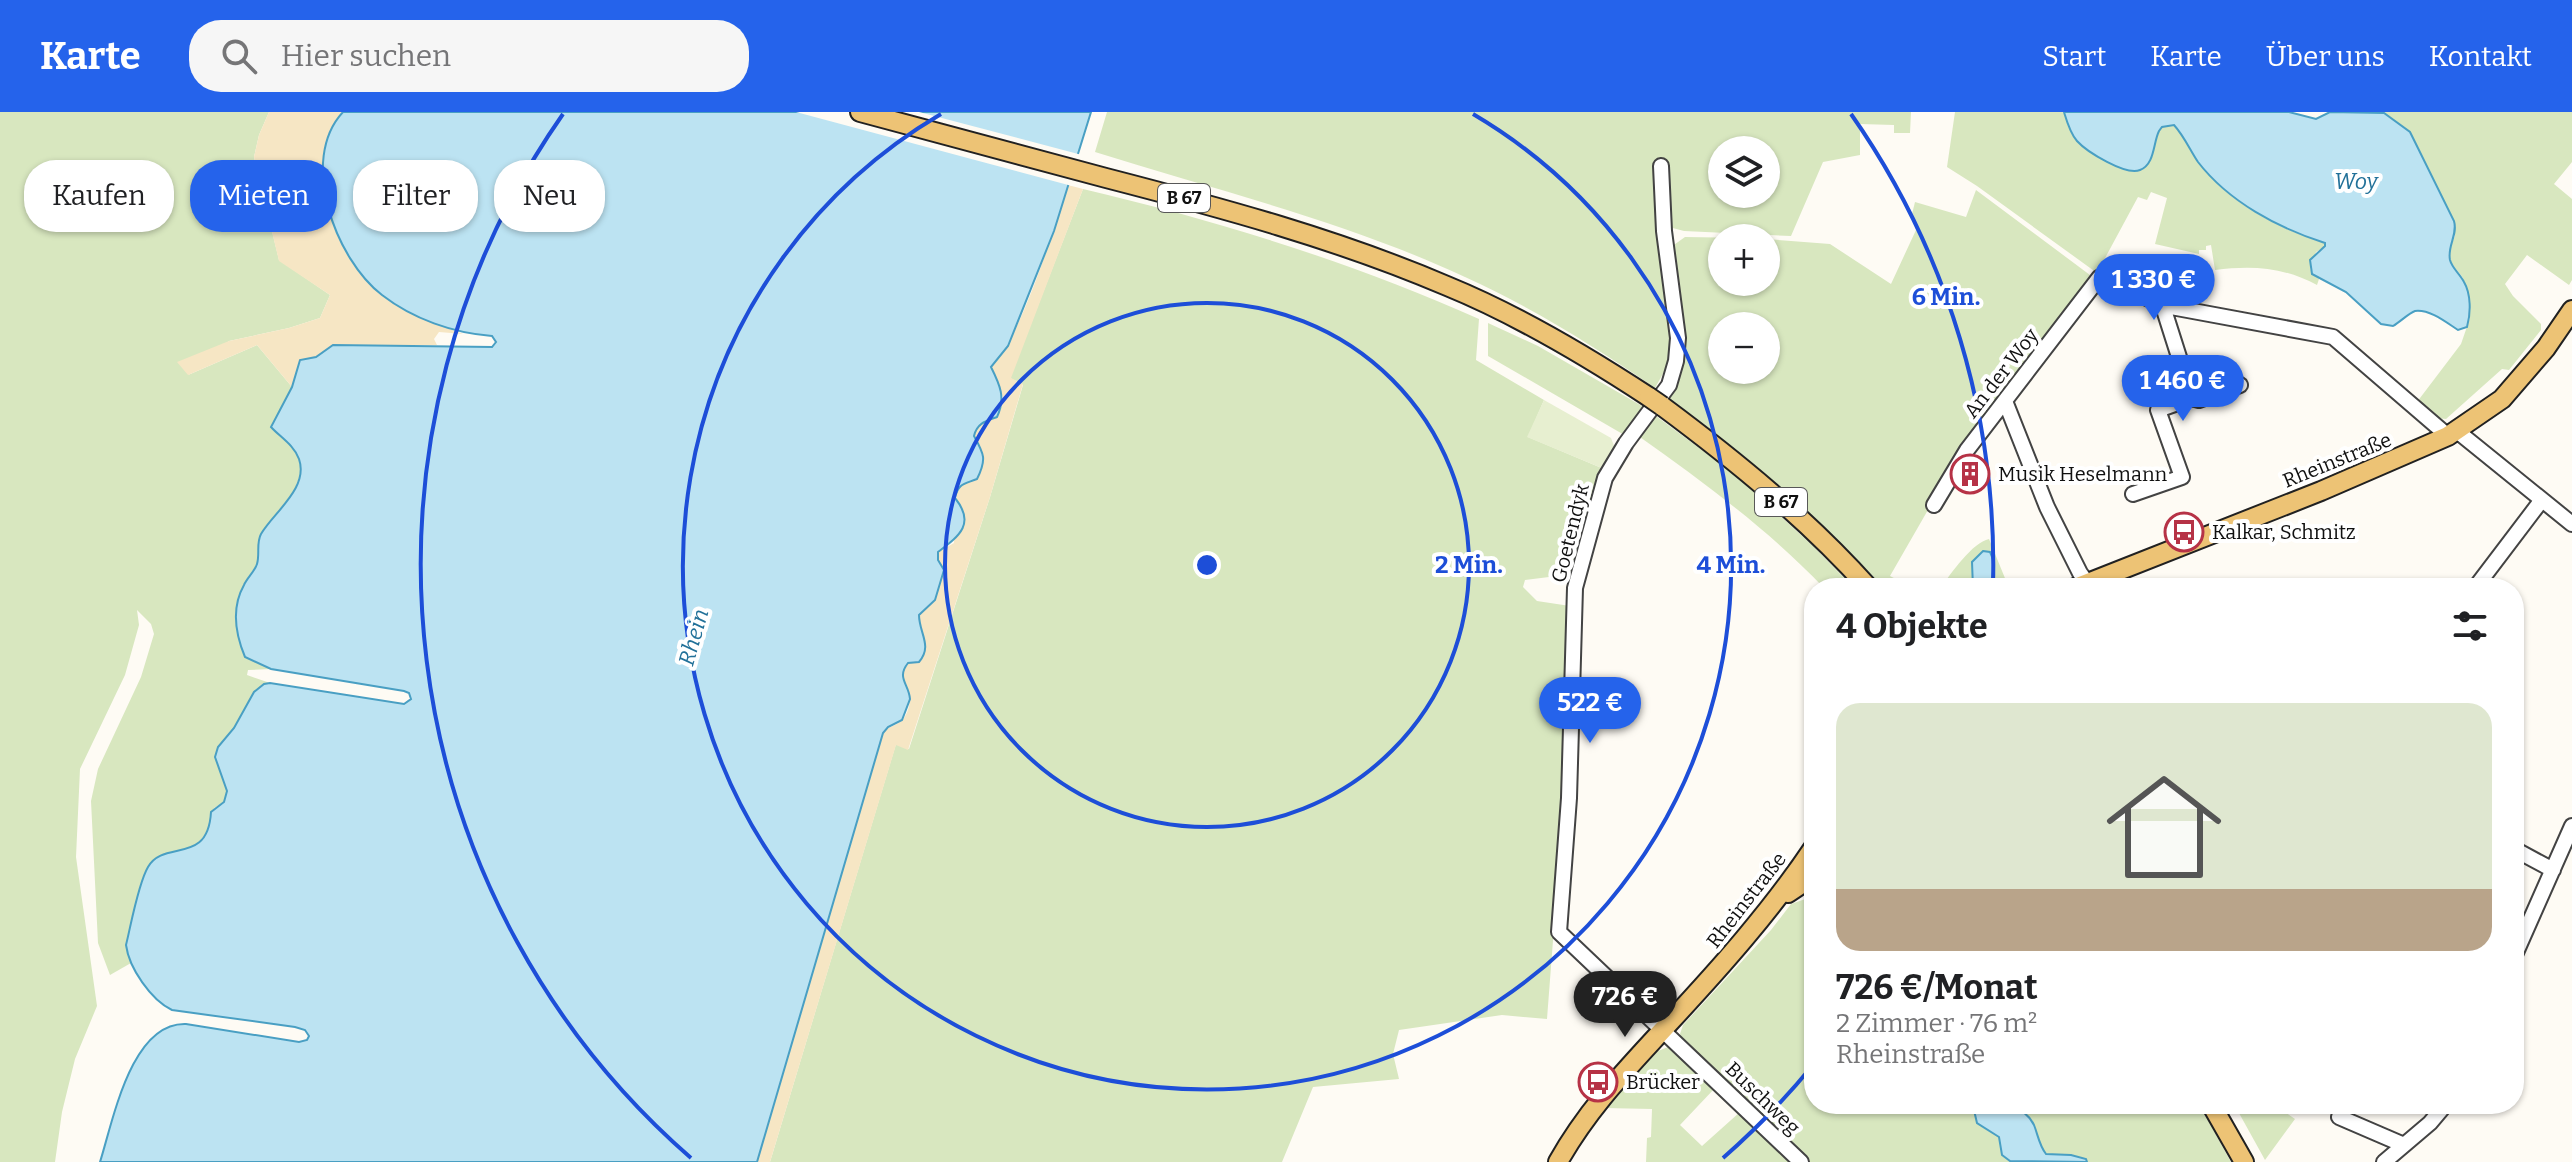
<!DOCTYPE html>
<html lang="de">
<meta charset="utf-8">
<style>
:root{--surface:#fff;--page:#f6f6f6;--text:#202124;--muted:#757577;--accent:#2563eb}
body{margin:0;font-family:Bitter,serif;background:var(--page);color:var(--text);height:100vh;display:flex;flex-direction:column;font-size:30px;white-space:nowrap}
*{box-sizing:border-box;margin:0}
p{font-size:26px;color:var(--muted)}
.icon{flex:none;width:44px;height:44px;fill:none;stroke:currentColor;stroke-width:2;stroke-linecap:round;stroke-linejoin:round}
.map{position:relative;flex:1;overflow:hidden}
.details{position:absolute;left:1804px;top:466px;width:720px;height:536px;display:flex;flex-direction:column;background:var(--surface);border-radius:32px;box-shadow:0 2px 6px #0004}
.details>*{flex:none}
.guide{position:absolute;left:24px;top:48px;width:760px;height:72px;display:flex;gap:16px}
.tools{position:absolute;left:1708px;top:24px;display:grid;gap:16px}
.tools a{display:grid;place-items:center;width:72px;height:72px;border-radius:50%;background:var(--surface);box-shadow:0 2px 6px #0004;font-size:40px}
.price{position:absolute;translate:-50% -68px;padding:0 18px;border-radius:28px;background:var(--accent);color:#fff;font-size:26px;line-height:52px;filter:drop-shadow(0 2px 4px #0008)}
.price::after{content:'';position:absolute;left:50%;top:48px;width:24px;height:18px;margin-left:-12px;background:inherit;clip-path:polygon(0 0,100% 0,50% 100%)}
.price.current{background:#222;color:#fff}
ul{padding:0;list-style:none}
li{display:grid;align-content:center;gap:16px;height:424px;padding:0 32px}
li span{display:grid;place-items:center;height:248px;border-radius:24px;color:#555}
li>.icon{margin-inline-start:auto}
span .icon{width:144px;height:144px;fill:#fffc;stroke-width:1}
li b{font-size:34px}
h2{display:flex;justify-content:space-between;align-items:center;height:96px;padding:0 32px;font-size:34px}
.pill{padding:0 28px;border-radius:32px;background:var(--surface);box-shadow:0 2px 6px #0004;font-size:28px;line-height:72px}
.pill.current{background:var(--accent);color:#fff}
header{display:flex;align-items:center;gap:48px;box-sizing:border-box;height:112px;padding:0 40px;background:var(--accent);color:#fff}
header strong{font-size:38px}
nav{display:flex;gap:44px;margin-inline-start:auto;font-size:28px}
.search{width:560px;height:72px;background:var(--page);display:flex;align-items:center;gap:20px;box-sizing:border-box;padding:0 28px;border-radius:32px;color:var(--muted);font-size:30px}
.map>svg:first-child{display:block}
.green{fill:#d8e7bf;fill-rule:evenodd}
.sand{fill:#f6e6c4}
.pitch{fill:#e7efd0}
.water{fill:#bce3f2;stroke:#499fc3;stroke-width:2}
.pier{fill:#fefbf4}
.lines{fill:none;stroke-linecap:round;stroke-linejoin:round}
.minor-casing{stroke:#434343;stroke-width:18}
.major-casing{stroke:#212121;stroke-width:22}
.minor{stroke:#fff;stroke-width:14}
.major{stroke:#edc375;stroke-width:18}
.major-bridge-casing{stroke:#212121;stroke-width:22;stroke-linecap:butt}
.major-bridge{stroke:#edc375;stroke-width:18}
.ring{fill:none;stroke:#1d4ed8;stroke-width:4}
.labels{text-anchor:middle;stroke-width:8;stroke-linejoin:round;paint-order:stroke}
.shield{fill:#fff;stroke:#585858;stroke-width:2}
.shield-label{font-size:18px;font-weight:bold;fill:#101010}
.street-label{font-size:20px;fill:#101010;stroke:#fff}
.poi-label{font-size:20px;fill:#101010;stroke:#fff;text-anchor:start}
.water-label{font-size:22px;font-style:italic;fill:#227199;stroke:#fff}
.centre{fill:#1d4ed8;stroke:#fff;stroke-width:4}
.ring-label{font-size:24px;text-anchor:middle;font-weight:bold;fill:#1d4ed8;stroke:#fff;stroke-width:8;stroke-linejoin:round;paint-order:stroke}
</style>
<header>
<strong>Karte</strong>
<div class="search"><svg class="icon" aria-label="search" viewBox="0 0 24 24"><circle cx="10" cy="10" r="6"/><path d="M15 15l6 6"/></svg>Hier suchen</div>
<nav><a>Start</a><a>Karte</a><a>Über uns</a><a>Kontakt</a></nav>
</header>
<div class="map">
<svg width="2572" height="1050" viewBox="0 0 2572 1050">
<rect width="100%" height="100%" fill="#fefbf4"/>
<path class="green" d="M 0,0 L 269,0 L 259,23 L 254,45 L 279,148 L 330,183 L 320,206 L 289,216 L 229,229 L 188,263 L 257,233 L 292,275 L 271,315 L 293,336 L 300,349 L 300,363 L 294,379 L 261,421 L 257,452 L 246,468 L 245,545 L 271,557 L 248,558 L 247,563 L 270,571 L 264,572 L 255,580 L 234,616 L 218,635 L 215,645 L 227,679 L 224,690 L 214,696 L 212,712 L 196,735 L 158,745 L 148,755 L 126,833 L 131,851 L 110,863 L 98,831 L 91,689 L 98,657 L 141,565 L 154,522 L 151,512 L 137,498 L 139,513 L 125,563 L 80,657 L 76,745 L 97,894 L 75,947 L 62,1000 L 55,1050 L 0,1050 Z
M 1107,0 L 1911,0 L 1910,21 L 1894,21 L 1894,13 L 1860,12 L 1860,43 L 1823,50 L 1791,124 L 1684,119 L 1669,115 L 1675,225 L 1670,249 L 1655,276 C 1594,234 1533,196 1465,165 C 1347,110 1219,79 1095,40 ZM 1722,38 L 1766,38 L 1766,82 L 1722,82 Z
M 1955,0 L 2064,0 L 2072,22 L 2141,58 L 2150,49 L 2159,19 L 2162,15 L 2174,13 C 2184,24 2190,38 2198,50 C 2228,90 2278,117 2325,131 L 2326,134 L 2316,140 L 2310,157 L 2319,167 L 2317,173 C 2283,155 2252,153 2215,158 L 2211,133 L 2206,134 L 2206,138 L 2199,138 L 2199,142 L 2155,132 L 2167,86 L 2151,80 L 2147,88 L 2138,85 L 2097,161 L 1977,74 L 1947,55 Z
M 2383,0 L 2572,0 L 2572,50 L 2554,72 L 2572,87 L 2572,168 L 2569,173 L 2527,143 L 2505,172 L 2513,184 L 2541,212 L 2541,218 L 2509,258 L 2502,257 L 2446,307 L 2436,306 L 2417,290 L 2461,232 L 2470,206 L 2463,166 L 2450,149 L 2449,139 L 2455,124 L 2454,109 L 2410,20 Z
M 1083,77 C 1219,109 1351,150 1479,207 L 1476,248 L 1544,288 L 1528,325 L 1604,357 L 1573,462 L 1525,468 L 1523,475 L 1537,489 L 1570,494 L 1564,685 L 1547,907 L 1502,903 L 1399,918 L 1393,942 L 1399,967 L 1313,975 L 1282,1050 L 770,1050 L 896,632 L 909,637 L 990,385 L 1023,273 L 1010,266 Z
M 1976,78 L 2094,166 L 1963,337 L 1890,464 L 1913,476 L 1883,476 C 1818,404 1744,344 1668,286 L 1673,279 L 1671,135 L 1685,125 L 1751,126 L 1722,126 L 1722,170 L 1766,170 L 1766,127 L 1830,132 L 1891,172 L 1916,118 L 1912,102 L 1915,90 L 1966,105 ZM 1722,214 L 1766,214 L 1766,258 L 1722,258 Z
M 1488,211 L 1538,234 L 1642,294 L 1626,324 L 1488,244 Z
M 1656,304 L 1737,364 L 1814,435 L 1854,476 L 1824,476 C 1768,417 1703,370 1637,323 Z
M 1989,427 L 2009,476 L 1941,476 C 1950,462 1973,430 1989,427 Z
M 1814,784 L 1814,992 L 2199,992 L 2231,1050 L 1807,1050 L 1683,931 L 1680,922 L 1683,913 L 1771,818 L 1791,792 Z
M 1668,935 L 1677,938 L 1715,976 L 1680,1013 L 1702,1034 L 1740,1000 L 1793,1050 L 1646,1050 L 1647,1026 L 1651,1025 L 1652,997 L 1604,996 L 1658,939 Z
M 2234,992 L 2273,992 L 2295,1007 L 2265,1048 Z"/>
<path class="sand" d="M 269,0 L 343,0 C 305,41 329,127 364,164 C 391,193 426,209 463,222 L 439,220 L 434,227 L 437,233 L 333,233 L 316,245 L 300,248 L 292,275 L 257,233 L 188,263 L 177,250 L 229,229 L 289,216 L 320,206 L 330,183 L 279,149 L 254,45 L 259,23 Z
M 1068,73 L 1083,77 L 1011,266 L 1023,272 L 990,385 L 908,638 L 896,633 L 770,1050 L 757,1050 L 883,620 C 889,614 899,613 904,606 C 921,579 892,572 908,551 L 919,550 C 933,534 918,521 919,503 L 925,496 L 938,440 L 954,431 L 957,377 L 963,370 L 974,368 L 975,318 L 1003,285 L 991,255 C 1018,233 1056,112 1068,73 Z"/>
<path class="pitch" d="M 1544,288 L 1611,326 L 1616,339 L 1604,357 L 1527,325 Z"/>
<path class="water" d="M 343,0 L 1091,0 L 1054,119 L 1008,234 L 991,255 C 1000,273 1006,286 997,305 C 986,309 977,311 974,324 C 984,342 987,347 977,367 C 965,372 958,371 955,386 C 976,412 959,424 938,440 L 938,448 L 944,458 L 935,488 L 919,503 C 919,521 933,534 919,550 L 908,551 C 896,566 909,572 910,587 L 902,608 L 888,615 L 883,621 L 757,1050 L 100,1050 C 113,1009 131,910 186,912 L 299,930 L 307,928 L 309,924 L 305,918 L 295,915 L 172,898 C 151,888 129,856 126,833 C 131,813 138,772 148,755 C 164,727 208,754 211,700 L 224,690 L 227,679 L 215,645 L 218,635 L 234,616 L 254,580 L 264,572 L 270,571 L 404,592 L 411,587 L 409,581 L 404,579 L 271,557 L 245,545 C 235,521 231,496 244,473 C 247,466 255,459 257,452 C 260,442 256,431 261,422 C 274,400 309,376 299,347 C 294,333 280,325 271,315 L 292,275 L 300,248 L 316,245 L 333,233 L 492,235 L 496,230 L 492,224 C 453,221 413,207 382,183 C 336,148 298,48 343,0 Z
M 2064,0 L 2289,0 L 2316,7 L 2330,0 L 2384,1 L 2410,20 L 2454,109 C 2458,123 2447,134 2450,148 C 2452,156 2460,162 2464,170 C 2471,182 2471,201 2467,215 L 2458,218 C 2447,211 2430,197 2415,199 C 2409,201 2400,210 2393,214 L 2381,212 L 2346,180 L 2312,162 L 2310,148 L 2325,134 L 2325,131 C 2278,116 2229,90 2198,50 C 2190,38 2184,24 2174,13 L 2162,15 L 2159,19 C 2153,31 2155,52 2140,58 C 2126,64 2087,40 2077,29 C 2070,21 2067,10 2064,0 Z
M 1983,439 L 1990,440 L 1994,450 L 1991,476 L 1973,476 L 1972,450 Z
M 1976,992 C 1997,992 2023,990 2034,1013 C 2038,1023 2039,1033 2046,1042 L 2071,1043 L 2086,1047 L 2087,1050 L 2010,1049 L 2002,1043 L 1999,1025 L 1977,1011 L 1973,994 Z"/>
<path class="pier" d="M 796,0 L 919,0 L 1082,43 L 1072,74 Z"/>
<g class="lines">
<defs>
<path id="minor" d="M 1661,54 L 1664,119 L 1678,226 L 1676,249 L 1669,273 L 1626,331 L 1605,366 L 1575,476 L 1569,686 L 1559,820 L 1801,1050
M 2192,286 L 2199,288 L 2240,273
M 2005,289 L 2047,395 L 2080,461 L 2091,476
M 2457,319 L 2572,412
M 2133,382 L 2182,365 L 2158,298 L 2192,286 L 2165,201 L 2166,194
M 1934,393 L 1967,338 L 2099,166 L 2166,194 L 2333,225 L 2448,324
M 2475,476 L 2541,389
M 2514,737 L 2553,758
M 2514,845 L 2572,714
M 2339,1005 L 2404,1033
M 2384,1050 L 2430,1011 L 2446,992"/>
<path id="major" d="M 860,0 C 942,22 1024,44 1106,66 C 1222,96 1337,127 1447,174 C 1518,203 1585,243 1649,285
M 1662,294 C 1736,349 1807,407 1869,476
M 2075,476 L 2321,379 L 2448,324 L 2502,287 L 2546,236 L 2572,198
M 1788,781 L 1806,769 L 1814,769
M 2211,992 L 2244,1050
M 1558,1050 C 1589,995 1627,957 1669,911 C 1721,855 1771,799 1814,735"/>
</defs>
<use href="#minor" class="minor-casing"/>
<use href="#major" class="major-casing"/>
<use href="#minor" class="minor"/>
<use href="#major" class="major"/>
<defs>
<path id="major-bridge" d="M 1649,285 L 1662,294"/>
</defs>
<use href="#major-bridge" class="major-bridge-casing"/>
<use href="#major-bridge" class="major-bridge"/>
</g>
<g class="ring">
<circle cx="1207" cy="453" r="262"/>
<path d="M1473 2A524 524 0 1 1 941 2"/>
<path d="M1813 953A786 786 0 0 1 1723 1046M691 1046A786 786 0 0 1 563 2M1851 2A786 786 0 0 1 1993 474"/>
</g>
<defs>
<symbol id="building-ring" viewBox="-11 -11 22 22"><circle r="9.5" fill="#fff" stroke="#b63246" stroke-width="1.5"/><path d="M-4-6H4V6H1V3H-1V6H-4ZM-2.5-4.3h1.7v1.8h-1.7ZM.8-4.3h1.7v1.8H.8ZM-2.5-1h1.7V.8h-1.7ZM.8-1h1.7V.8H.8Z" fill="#b63246"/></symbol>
<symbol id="bus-ring" viewBox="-11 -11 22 22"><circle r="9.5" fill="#fff" stroke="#b63246" stroke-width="1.5"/><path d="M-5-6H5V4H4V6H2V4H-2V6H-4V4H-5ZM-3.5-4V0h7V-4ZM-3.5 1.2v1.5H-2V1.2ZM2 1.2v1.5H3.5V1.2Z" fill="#b63246"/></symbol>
</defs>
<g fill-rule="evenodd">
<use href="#building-ring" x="1948" y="340" width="44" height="44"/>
<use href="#bus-ring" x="2162" y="398" width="44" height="44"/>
<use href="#bus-ring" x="1576" y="948" width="44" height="44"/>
</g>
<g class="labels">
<g class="shield">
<rect x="1158" y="72" width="52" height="28" rx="6"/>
<rect x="1755" y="376" width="52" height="28" rx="6"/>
</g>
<g class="shield-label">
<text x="1184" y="92">B 67</text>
<text x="1781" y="396">B 67</text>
</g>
<g class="street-label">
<text transform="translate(2001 261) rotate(-52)" y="7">An der Woy</text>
<text transform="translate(2337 348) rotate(-22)" y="7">Rheinstraße</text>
<text transform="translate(1570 421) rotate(-76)" y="7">Goetendyk</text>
<text transform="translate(1746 788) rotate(-52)" y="7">Rheinstraße</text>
<text transform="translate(1763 986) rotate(44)" y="7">Buschweg</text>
</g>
<g class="poi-label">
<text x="1998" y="369">Musik Heselmann</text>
<text x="2212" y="427">Kalkar, Schmitz</text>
<text x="1626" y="977">Brücker</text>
</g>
<g class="water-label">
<text x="2356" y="77">Woy</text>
<text transform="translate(693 525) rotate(-74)" y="8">Rhein</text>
</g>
</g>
<circle cx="1207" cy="453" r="12" class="centre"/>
<g class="ring-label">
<text x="1946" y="193">6 Min.</text>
<text x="1469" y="461">2 Min.</text>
<text x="1731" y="461">4 Min.</text>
</g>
</svg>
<div class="tools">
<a><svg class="icon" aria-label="layers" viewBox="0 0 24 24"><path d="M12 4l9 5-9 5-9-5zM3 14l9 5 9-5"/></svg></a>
<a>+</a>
<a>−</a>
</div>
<b class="price" style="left:2154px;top:210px">1 330 €</b>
<b class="price" style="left:2183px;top:311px">1 460 €</b>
<b class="price" style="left:1590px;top:633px">522 €</b>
<b class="price current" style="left:1625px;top:927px">726 €</b>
<div class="guide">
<a class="pill">Kaufen</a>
<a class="pill current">Mieten</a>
<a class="pill">Filter</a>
<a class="pill">Neu</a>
</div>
<section class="details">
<h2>4 Objekte<svg class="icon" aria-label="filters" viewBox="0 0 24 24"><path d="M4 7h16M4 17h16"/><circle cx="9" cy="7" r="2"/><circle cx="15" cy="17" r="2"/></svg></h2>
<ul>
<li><span style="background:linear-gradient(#dfe7d0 75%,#b9a48a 0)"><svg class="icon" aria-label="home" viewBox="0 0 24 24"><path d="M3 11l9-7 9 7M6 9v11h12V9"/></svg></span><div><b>726 €/Monat</b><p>2 Zimmer · 76 m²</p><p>Rheinstraße</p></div></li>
</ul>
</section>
</div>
